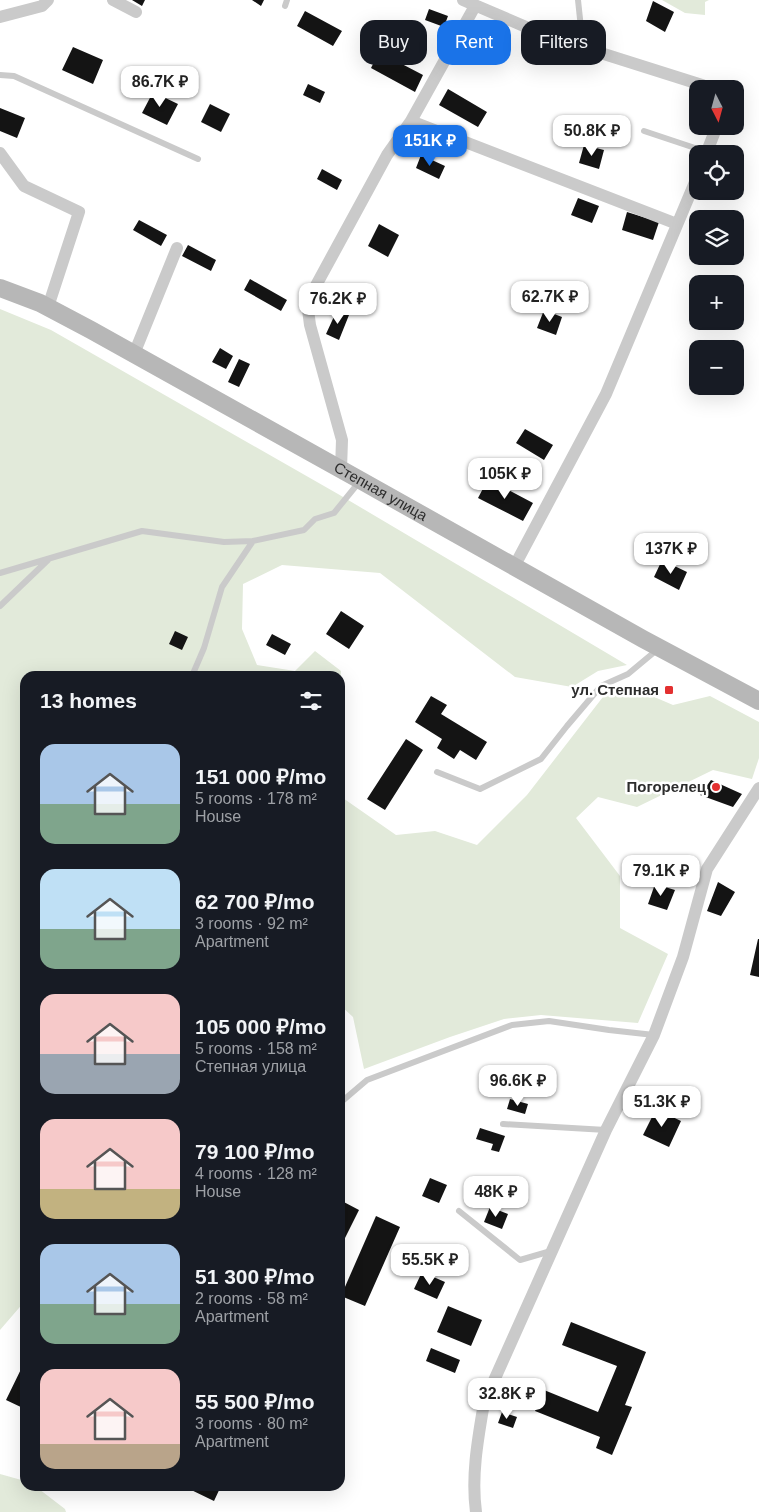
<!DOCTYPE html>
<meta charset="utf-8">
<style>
:root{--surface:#171b24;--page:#242831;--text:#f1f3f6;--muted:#9ea1a6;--accent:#1a73e8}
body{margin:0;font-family:Helvetica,sans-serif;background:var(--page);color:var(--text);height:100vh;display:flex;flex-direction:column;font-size:19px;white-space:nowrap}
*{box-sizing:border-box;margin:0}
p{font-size:16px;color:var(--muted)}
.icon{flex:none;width:28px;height:28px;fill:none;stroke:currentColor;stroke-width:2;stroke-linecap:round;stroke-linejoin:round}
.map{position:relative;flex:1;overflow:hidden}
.sheet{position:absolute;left:20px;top:671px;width:325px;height:820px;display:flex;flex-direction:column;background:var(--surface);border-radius:15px;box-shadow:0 5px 20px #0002}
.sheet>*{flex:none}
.top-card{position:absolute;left:360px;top:20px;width:324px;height:45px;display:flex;gap:10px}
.needle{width:32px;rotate:174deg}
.buttons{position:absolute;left:689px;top:80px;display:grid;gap:10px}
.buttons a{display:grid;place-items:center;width:55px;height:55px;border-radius:10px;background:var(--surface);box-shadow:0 5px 20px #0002;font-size:25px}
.price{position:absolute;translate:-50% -42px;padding:0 11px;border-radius:10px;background:#fff;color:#222;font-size:16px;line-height:32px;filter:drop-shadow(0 1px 2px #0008)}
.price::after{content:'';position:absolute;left:50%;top:30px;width:15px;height:11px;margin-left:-8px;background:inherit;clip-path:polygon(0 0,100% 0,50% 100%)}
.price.current{background:var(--accent);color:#fff}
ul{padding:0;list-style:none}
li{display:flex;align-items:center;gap:15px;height:125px;padding:0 20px}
li span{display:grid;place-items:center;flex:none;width:140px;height:100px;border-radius:15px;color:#555}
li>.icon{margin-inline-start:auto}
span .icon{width:60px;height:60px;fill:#fffc;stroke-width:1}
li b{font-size:21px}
h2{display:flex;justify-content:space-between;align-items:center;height:60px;padding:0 20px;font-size:21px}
.pill{padding:0 18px;border-radius:15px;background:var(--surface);box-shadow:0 5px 20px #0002;font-size:18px;line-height:45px}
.pill.current{background:var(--accent);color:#fff}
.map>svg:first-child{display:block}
.green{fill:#e2eada}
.building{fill:#141414}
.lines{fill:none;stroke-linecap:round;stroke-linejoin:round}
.lane{stroke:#cacaca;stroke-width:6}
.street{stroke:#cacaca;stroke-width:12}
.secondary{stroke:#b7b7b7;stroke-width:18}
.poi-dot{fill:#e33030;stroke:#fff;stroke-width:2}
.labels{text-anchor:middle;stroke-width:5;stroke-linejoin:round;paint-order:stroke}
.street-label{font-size:15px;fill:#2d2d2d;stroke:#fff}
.poi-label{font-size:15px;font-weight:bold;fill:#2d2d2d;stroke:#fff;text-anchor:end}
</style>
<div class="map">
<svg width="759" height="1512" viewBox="0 0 759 1512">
<rect width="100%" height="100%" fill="#fff"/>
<path class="green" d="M 662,0 L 709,0 L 705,2 L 705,15 L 685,13 Z
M 0,309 L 51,330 L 338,494 L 627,665 L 598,671 L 572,687 L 515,677 L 380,573 L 282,565 L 243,584 L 242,629 L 257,665 L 295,671 L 315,651 L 341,671 L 340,689 L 340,676 L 25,676 L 25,1301 L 0,1330 Z
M 631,687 L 673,705 L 710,696 L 759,722 L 759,758 L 752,779 L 713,770 L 637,807 L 598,797 L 576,818 L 620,876 L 620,928 L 668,954 L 638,1023 L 541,1015 L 504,1019 L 450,1037 L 364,1069 L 353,1017 L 340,1005 L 340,796 L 396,835 L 435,831 L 477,845 L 527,795 L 606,693 Z
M 0,1474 L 25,1481 L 25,1486 L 35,1486 L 65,1509 L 66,1512 L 0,1512 Z"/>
<path class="building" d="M 132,0 L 145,0 L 142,6 Z
M 252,0 L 264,0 L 261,6 Z
M 653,1 L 674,12 L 665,32 L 646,21 Z
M 429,9 L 448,16 L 444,27 L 425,20 Z
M 305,11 L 342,31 L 333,46 L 297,26 Z
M 73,47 L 103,60 L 93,84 L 62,70 Z
M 379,52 L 423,75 L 415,92 L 371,68 Z
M 308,84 L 325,92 L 320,103 L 303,95 Z
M 448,89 L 487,112 L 478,127 L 439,105 Z
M 153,92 L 178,104 L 167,125 L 142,113 Z
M 210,104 L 230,114 L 221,132 L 201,122 Z
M 0,108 L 25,118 L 17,138 L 0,131 Z
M 584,145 L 604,150 L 599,169 L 579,163 Z
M 421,155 L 445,166 L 439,179 L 416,168 Z
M 322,169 L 342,180 L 337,190 L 317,179 Z
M 578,198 L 599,206 L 592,223 L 571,215 Z
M 627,212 L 659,222 L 653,240 L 622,230 Z
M 139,220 L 167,235 L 161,246 L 133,230 Z
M 379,224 L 399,235 L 388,257 L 368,246 Z
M 188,245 L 216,260 L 211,271 L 182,256 Z
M 250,279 L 287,300 L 281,311 L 244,290 Z
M 337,310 L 349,315 L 339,340 L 326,334 Z
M 544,310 L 562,317 L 556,335 L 537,328 Z
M 220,348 L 233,356 L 226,369 L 212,362 Z
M 239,359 L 250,364 L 239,387 L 228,382 Z
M 525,429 L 553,445 L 544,460 L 516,443 Z
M 488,479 L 533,503 L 523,521 L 478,498 Z
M 662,560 L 687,572 L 679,590 L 654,577 Z
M 341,611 L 364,626 L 349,649 L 326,634 Z
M 175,631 L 188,637 L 182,650 L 169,644 Z
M 272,634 L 291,644 L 285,655 L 266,645 Z
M 431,696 L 447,705 L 441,714 L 487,742 L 476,760 L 460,750 L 454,759 L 437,748 L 442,739 L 415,722 Z
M 406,739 L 423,750 L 385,810 L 367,799 Z
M 711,780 L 742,794 L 733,807 L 700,795 Z
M 718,882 L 735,892 L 721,916 L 707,911 Z
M 655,884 L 675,890 L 667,910 L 648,904 Z
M 758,939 L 759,939 L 759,977 L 750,975 Z
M 510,1099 L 528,1104 L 525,1114 L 507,1109 Z
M 656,1109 L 681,1121 L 669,1147 L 643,1135 Z
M 480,1128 L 505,1136 L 499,1152 L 491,1150 L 493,1144 L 476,1139 Z
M 430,1178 L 447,1185 L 439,1203 L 422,1196 Z
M 340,1200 L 359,1210 L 340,1248 Z
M 490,1207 L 508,1214 L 502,1229 L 484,1222 Z
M 376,1216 L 400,1227 L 365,1306 L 341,1296 Z
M 422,1272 L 445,1282 L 437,1299 L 414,1289 Z
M 448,1306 L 482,1320 L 471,1346 L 437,1332 Z
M 571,1322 L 646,1352 L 625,1405 L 632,1407 L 612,1455 L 596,1448 L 600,1437 L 535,1411 L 544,1390 L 598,1412 L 617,1366 L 562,1345 Z
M 431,1348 L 460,1360 L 455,1373 L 426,1361 Z
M 25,1361 L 25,1409 L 6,1400 Z
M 502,1412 L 517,1417 L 513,1428 L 498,1423 Z
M 183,1486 L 221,1486 L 214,1501 Z"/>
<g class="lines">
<path class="lane" d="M 578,0 L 583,47
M 285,6 L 287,0
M 0,75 L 14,76 L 198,159
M 644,131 L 707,152
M 0,573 L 142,531 L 224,542 L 253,541
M 0,606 L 48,560
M 192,676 L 204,648 L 222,587 L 253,541 L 304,530 L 315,519 L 334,513 L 360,481
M 437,772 L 480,789 L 541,759 L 567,726 L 601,686 L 628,674 L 658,649
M 340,1103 L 367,1080 L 512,1025 L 549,1021 L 609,1030 L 654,1035
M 503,1124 L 606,1130
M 459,1211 L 520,1260 L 551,1251"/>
<path class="street" d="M 113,0 L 136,12
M 463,0 L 547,36 L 702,85 L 706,89
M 475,6 L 411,121 L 677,224
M 0,17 L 42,6 L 48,0
M 0,153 L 24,186 L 79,212 L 48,307
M 706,154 L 717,126
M 134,354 L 177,248
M 341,469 L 342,440 L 310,325 L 307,302 L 387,155 L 411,121
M 514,567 L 606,394 L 698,175
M 476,1512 C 471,1476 478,1438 484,1403 L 606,1130 L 654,1035 L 683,957 L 707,869 L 759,788"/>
<path class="secondary" id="s1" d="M 0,288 L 40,303 L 91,330 L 360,480 L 643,639 L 759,701"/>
</g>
<g class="poi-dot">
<rect x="664" y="685" width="10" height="10" rx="2.5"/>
<circle cx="716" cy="787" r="5"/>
</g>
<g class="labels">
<g class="street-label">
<text dy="5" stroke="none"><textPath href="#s1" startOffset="432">Степная улица</textPath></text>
</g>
<g class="poi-label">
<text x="659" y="695">ул. Степная</text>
<text x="706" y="792">Погорелец</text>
</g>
</g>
</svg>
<div class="buttons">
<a><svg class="needle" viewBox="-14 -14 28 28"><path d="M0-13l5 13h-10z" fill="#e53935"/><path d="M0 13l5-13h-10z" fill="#9ea1a6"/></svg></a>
<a><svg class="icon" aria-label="locate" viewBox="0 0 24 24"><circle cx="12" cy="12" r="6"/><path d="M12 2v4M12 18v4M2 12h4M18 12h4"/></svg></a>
<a><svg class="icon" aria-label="layers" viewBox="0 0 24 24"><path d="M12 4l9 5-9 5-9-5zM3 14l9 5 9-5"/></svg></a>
<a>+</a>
<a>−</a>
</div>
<b class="price" style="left:160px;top:108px">86.7K ₽</b>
<b class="price" style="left:592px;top:157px">50.8K ₽</b>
<b class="price current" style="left:430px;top:167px">151K ₽</b>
<b class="price" style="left:550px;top:323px">62.7K ₽</b>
<b class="price" style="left:338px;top:325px">76.2K ₽</b>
<b class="price" style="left:505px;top:500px">105K ₽</b>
<b class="price" style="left:671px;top:575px">137K ₽</b>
<b class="price" style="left:661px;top:897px">79.1K ₽</b>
<b class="price" style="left:518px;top:1107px">96.6K ₽</b>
<b class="price" style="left:662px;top:1128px">51.3K ₽</b>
<b class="price" style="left:496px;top:1218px">48K ₽</b>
<b class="price" style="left:430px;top:1286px">55.5K ₽</b>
<b class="price" style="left:507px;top:1420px">32.8K ₽</b>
<div class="top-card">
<a class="pill">Buy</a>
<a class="pill current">Rent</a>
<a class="pill">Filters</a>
</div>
<section class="sheet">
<h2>13 homes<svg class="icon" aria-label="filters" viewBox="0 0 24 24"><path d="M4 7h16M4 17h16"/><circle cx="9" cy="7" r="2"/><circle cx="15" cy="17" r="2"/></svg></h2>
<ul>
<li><span style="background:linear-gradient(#a9c7e8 60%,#7fa58c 0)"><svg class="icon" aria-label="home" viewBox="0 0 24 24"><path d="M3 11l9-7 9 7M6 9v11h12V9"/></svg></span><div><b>151 000 ₽/mo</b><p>5 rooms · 178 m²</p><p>House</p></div></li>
<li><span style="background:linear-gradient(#bfe0f5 60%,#7fa58c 0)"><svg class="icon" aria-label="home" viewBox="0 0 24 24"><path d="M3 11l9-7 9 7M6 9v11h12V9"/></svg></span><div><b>62 700 ₽/mo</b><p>3 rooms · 92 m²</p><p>Apartment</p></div></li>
<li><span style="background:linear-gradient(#f6c9c9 60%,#9aa5b1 0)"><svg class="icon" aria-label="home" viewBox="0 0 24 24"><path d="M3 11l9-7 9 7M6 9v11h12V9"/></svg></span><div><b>105 000 ₽/mo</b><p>5 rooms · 158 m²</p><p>Степная улица</p></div></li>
<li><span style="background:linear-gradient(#f6c9c9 70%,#c2b280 0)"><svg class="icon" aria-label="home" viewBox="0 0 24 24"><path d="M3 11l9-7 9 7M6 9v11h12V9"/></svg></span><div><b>79 100 ₽/mo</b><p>4 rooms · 128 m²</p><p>House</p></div></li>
<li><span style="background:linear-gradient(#a9c7e8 60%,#7fa58c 0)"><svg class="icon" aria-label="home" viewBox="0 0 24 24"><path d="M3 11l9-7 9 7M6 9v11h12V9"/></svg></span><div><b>51 300 ₽/mo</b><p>2 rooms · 58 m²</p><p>Apartment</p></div></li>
<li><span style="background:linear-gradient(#f6c9c9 75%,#b9a48a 0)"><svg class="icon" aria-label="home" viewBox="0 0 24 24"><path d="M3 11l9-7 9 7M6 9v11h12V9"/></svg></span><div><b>55 500 ₽/mo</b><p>3 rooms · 80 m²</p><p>Apartment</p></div></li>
</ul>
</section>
</div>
